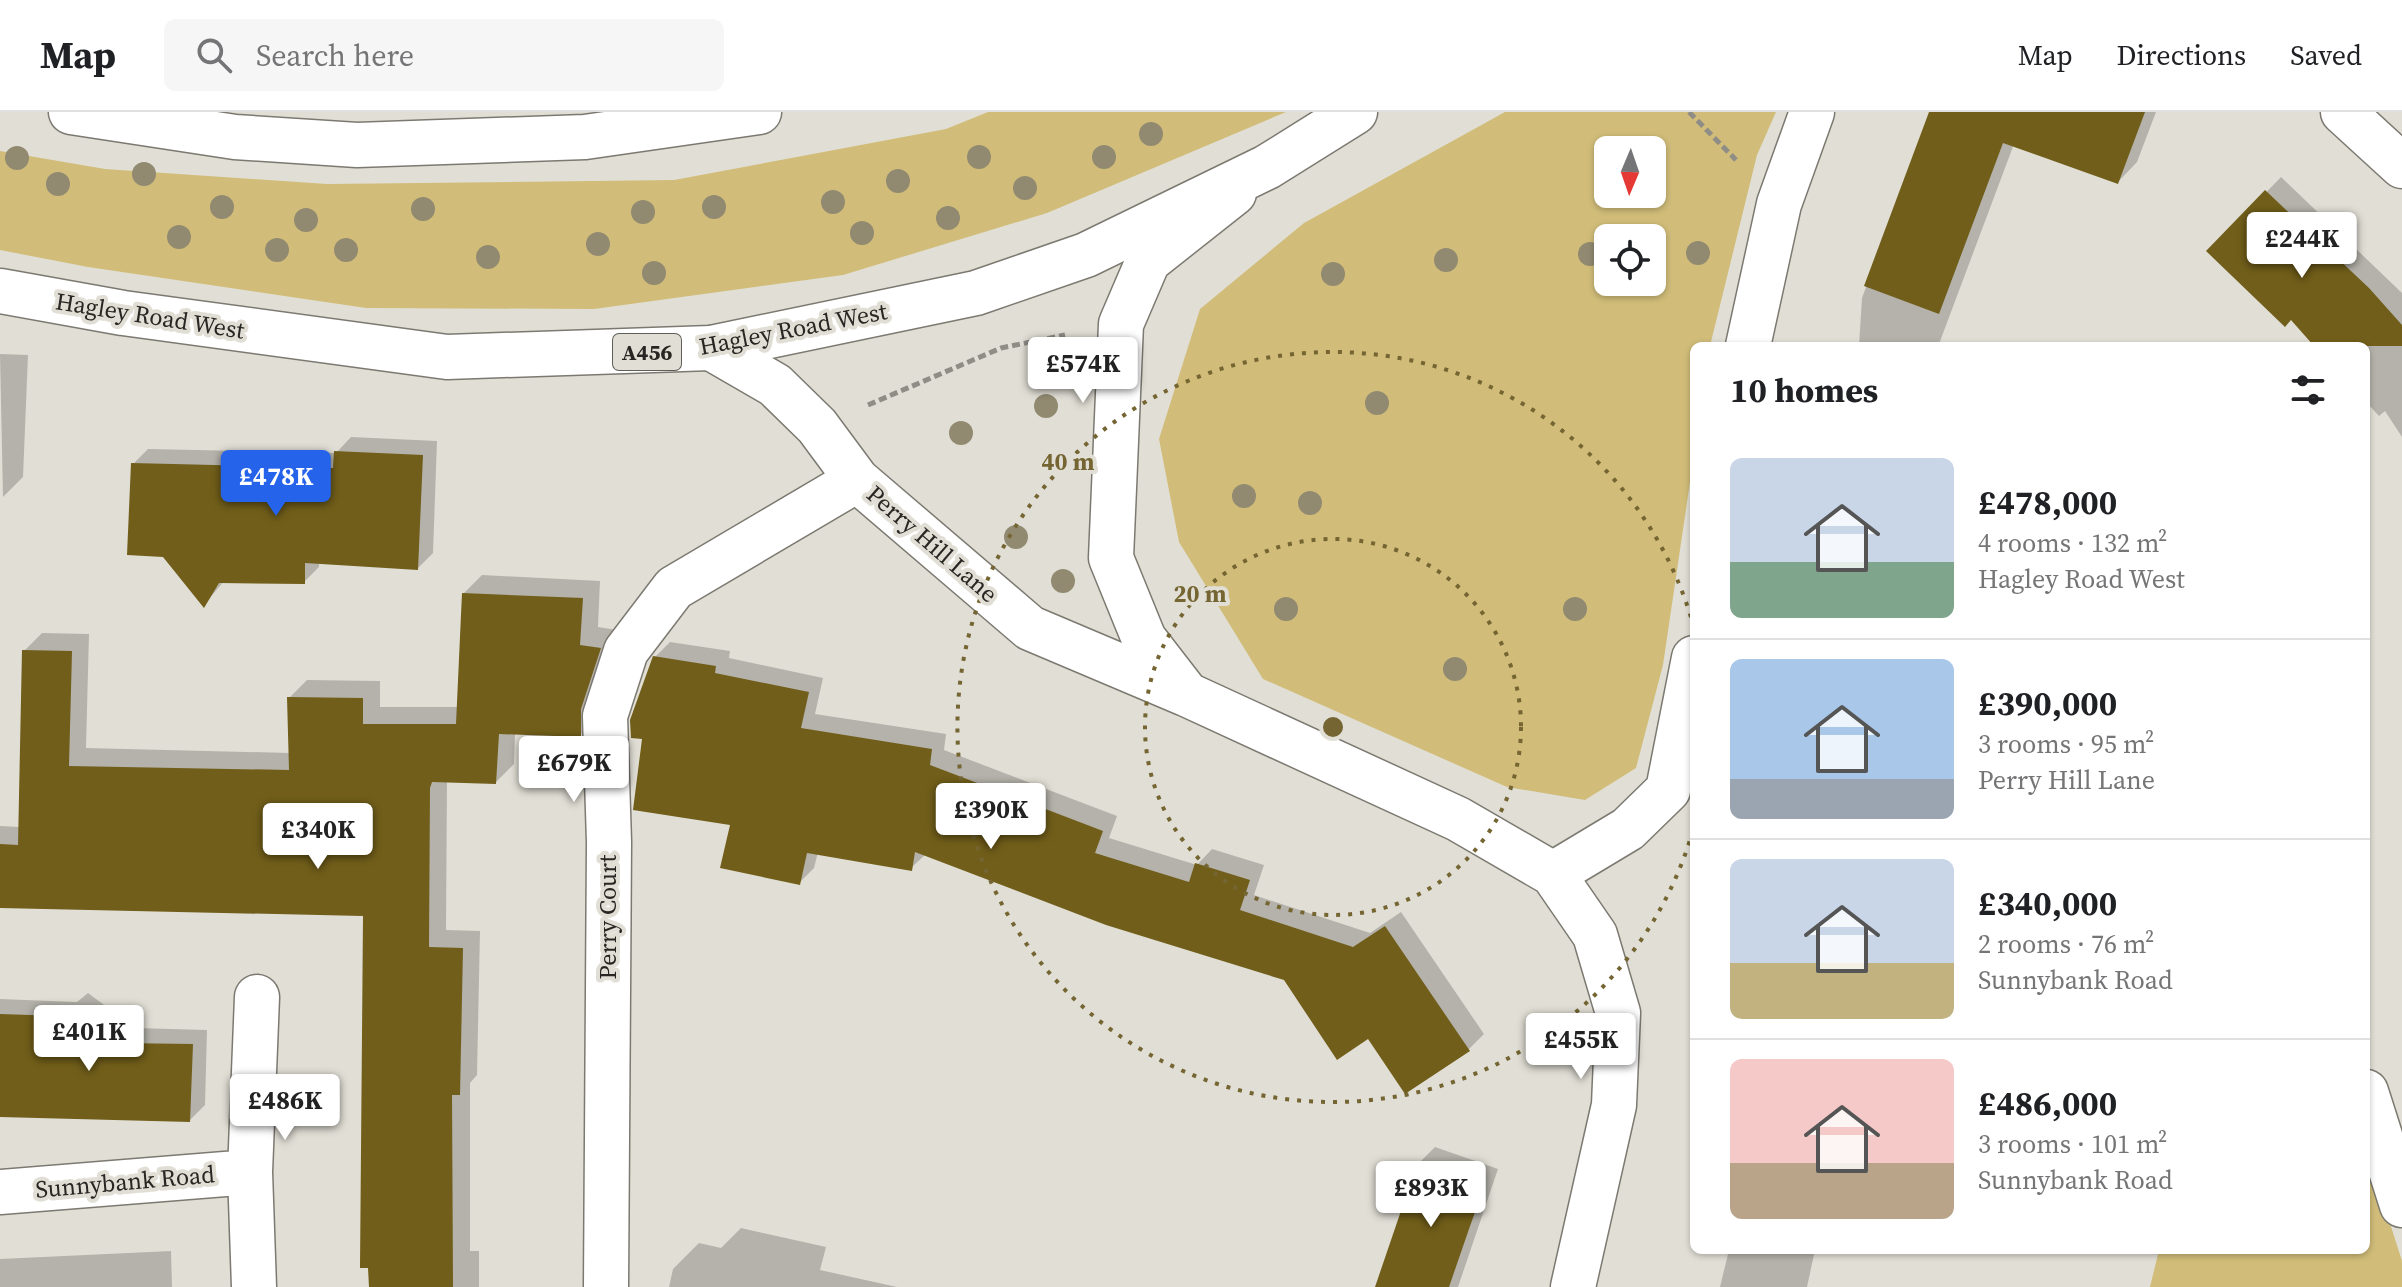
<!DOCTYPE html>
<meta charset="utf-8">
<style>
:root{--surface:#fff;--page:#f6f6f6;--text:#202124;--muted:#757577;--line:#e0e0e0;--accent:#2563eb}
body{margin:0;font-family:"Source Serif 4",serif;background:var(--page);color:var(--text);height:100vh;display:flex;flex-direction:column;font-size:30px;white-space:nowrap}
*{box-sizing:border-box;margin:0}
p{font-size:26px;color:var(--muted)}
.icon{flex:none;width:44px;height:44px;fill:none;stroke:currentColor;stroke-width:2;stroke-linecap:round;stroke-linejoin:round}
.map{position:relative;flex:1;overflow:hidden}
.details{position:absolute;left:1690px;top:230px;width:680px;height:912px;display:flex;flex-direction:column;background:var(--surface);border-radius:12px;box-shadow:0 2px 6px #0004}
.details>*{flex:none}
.needle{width:52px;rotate:182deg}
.buttons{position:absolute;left:1594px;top:24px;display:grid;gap:16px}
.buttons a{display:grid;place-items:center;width:72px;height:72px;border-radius:12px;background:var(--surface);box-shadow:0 2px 6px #0004;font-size:40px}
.price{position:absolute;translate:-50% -68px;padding:0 18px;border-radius:8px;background:#fff;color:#222;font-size:26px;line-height:52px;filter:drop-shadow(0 2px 4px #0008)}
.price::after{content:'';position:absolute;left:50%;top:48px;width:24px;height:18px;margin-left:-12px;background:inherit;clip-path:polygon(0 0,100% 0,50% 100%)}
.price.on{background:var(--accent);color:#fff}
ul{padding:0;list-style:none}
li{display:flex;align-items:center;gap:24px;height:200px;padding:0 40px}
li+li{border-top:2px solid var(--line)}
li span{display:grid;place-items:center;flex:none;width:224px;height:160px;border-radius:12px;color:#555}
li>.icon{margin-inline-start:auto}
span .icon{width:96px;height:96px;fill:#fffc;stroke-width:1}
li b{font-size:34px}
h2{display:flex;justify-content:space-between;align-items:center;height:96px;padding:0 40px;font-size:34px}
header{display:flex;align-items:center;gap:48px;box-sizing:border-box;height:112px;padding:0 40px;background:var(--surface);border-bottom:2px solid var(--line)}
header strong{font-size:38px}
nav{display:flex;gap:44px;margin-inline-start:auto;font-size:28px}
.search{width:560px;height:72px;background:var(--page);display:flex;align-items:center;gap:20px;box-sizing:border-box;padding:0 28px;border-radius:12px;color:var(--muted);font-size:30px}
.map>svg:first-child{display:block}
.green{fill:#d1bd79;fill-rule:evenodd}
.shadow{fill:#0003}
.building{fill:#715e1a}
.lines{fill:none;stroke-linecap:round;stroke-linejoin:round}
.minor-casing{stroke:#7c7971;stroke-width:47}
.highway-casing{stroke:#7c7971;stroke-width:47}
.path{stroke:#8f8d86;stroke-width:5;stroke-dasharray:8 4;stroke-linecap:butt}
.minor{stroke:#fff;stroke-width:44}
.highway{stroke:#fff;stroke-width:44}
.tree{fill:#918a71}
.ring{fill:none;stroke:#746532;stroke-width:4;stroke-dasharray:4 8}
.labels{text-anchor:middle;stroke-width:8;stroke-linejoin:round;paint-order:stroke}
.shield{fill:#e1dfd5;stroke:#5f5e58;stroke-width:2}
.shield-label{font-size:22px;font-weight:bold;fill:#272622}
.street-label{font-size:24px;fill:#272622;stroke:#e1dfd5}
.centre{fill:#746532;stroke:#e1dfd5;stroke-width:4}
.ring-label{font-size:24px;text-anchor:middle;font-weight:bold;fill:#746532;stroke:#e1dfd5;stroke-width:8;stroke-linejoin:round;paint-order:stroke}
</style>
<header>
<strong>Map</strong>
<div class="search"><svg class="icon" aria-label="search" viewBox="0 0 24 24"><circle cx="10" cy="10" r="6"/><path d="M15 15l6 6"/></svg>Search here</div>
<nav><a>Map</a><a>Directions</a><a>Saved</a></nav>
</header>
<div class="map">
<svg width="2402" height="1175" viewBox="0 0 2402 1175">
<rect width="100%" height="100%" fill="#e1dfd5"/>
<path class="green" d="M 988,0 L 1286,0 L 1047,101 L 843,163 L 594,197 L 366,196 L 88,155 L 0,138 L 0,39 L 105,57 L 327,72 L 674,68 L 946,17 Z
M 1505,0 L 1776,0 L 1757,43 L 1710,234 L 1694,234 L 1694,343 L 1663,553 L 1636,656 L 1585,688 L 1507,675 L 1263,567 L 1179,430 L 1159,327 L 1200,197 L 1304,111 ZM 1652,38 L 1652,82 L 1608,82 L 1608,38 ZM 1652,126 L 1652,170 L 1608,170 L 1608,126 Z
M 2366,1036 L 2402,1149 L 2402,1175 L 2150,1175 L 2159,1138 L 2366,1138 Z"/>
<path class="shadow" d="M 1931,0 L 2156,0 L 2137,50 L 2118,70 L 2014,32 L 1939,232 L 1962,234 L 1859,234 L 1862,186 Z
M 2281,65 L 2402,181 L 2402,325 L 2385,299 L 2379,304 L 2366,290 L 2366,234 L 2317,234 L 2292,205 L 2209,139 Z
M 0,242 L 28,243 L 23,365 L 3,385 Z
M 351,325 L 437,329 L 433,441 L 418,456 L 319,450 L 319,455 L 304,470 L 224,469 L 204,493 L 133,352 L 148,337 L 336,341 Z
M 482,463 L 600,469 L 598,515 L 617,518 L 598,605 L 580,623 L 515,620 L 514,652 L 496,670 L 447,668 L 446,818 L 480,819 L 477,963 L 470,971 L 470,1139 L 479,1139 L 479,1175 L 371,1175 L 365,802 L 0,794 L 0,714 L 20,715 L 24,539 L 42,521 L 89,522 L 86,636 L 290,641 L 289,586 L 307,568 L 380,569 L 380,595 L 459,595 L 464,481 Z
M 670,530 L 730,539 L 729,546 L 823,566 L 815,602 L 946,622 L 944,638 L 1117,704 L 1109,726 L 1197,753 L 1212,737 L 1264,753 L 1254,783 L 1370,821 L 1401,800 L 1484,922 L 1469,937 L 1368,924 L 1286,867 L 926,742 L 911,756 L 818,740 L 814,756 L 799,771 L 732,711 L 655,545 Z
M 88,881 L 135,916 L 207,918 L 205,993 L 190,1008 L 0,1004 L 0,887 L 77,890 Z
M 1435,1035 L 1498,1057 L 1458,1175 L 1377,1175 L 1420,1050 Z
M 741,1116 L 826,1135 L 820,1158 L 897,1175 L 669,1175 L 673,1157 L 699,1131 L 721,1136 Z
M 1729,1138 L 1815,1138 L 1807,1175 L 1720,1175 Z
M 171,1139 L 172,1175 L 0,1175 L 0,1147 Z"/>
<path class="building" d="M 1929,0 L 2145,0 L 2118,72 L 2003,31 L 1939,202 L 1864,174 Z
M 2265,78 L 2369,176 L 2402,213 L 2402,234 L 2314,234 L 2291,208 L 2285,215 L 2206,139 Z
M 334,339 L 423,343 L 418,458 L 305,451 L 305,472 L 219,471 L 204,496 L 163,445 L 127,443 L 131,351 L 333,356 Z
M 462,481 L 583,486 L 580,533 L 601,536 L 581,597 L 581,625 L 499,622 L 496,672 L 432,670 L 430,676 L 429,835 L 463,836 L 460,983 L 452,983 L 453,1175 L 369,1175 L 368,1156 L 360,1156 L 363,804 L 0,796 L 0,732 L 18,733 L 22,538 L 72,539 L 69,654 L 289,658 L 287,585 L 363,586 L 363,612 L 456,612 Z
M 653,544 L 716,554 L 715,561 L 809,580 L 801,616 L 932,637 L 930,653 L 1103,719 L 1095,741 L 1189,770 L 1195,751 L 1250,768 L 1240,798 L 1353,835 L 1385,814 L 1470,939 L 1405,982 L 1368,927 L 1337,948 L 1284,868 L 1106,813 L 915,740 L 912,759 L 807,741 L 800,773 L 720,756 L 730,713 L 633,698 L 642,627 L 631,626 L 630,608 Z
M 71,895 L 119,931 L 193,932 L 190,1010 L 0,1005 L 0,902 L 60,904 Z
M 1418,1049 L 1485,1072 L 1469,1117 L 1449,1175 L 1375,1175 Z"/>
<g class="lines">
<defs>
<path id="minor" d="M 2343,0 L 2402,54
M 1748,234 L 1779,92 L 1812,0
M 711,236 L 775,273 L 817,314 L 857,368 L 1030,516 L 1186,582 L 1458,707 L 1553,762 L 1595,823 L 1618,901 L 1614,993 L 1573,1175
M 1185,580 L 1144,527 L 1111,446 L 1121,212 L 1148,149 L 1234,81
M 1553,762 L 1628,717 L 1668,678 L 1694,546
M 2366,980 L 2402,1093
M 0,1080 L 250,1060
M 254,1175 L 250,1060 L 257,885
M 606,1175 L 609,730 L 605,604 L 626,539 L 674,476 L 857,368"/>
<path id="highway" d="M 71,0 L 235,25 L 357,33 L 585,25 L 759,0
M 0,179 L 123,201 L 447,245 L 711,236 L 976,181 L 1086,143 L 1267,55 L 1355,0"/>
</defs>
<use href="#minor" class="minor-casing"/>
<use href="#highway" class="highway-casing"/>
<path class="path" d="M 1689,0 L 1736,48
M 868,293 L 1001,236 L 1065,223"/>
<use href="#minor" class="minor"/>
<use href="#highway" class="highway"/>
</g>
<g class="tree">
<circle cx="1151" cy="22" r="12"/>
<circle cx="979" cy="45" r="12"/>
<circle cx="1104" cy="45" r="12"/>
<circle cx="17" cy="46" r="12"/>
<circle cx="144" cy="62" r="12"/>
<circle cx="898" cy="69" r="12"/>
<circle cx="58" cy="72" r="12"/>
<circle cx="1025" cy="76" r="12"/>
<circle cx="833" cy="90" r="12"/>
<circle cx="222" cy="95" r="12"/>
<circle cx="714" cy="95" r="12"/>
<circle cx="423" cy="97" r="12"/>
<circle cx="643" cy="100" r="12"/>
<circle cx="948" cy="106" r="12"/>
<circle cx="306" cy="108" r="12"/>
<circle cx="862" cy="121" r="12"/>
<circle cx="179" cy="125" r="12"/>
<circle cx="598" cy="132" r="12"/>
<circle cx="277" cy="138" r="12"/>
<circle cx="346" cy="138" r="12"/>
<circle cx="1698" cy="141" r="12"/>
<circle cx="1590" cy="142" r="12"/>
<circle cx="488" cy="145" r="12"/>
<circle cx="1446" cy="148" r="12"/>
<circle cx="654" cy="161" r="12"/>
<circle cx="1333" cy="162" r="12"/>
<circle cx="1377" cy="291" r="12"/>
<circle cx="1046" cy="294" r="12"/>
<circle cx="961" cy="321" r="12"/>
<circle cx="1244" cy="384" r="12"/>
<circle cx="1310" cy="391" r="12"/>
<circle cx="1016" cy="425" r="12"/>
<circle cx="1063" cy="469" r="12"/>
<circle cx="1286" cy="497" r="12"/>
<circle cx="1575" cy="497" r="12"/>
<circle cx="1455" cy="557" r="12"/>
</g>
<g class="ring">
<circle cx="1333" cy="615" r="188"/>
<path d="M1693 718A375 375 0 1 1 1693 512"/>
</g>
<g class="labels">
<rect class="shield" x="613" y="222" width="68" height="36" rx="6"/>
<g class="shield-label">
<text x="647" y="248">A456</text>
</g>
<g class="street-label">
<text transform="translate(150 204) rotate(9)" y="8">Hagley Road West</text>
<text transform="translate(793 217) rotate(-11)" y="8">Hagley Road West</text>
<text transform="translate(932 432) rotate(41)" y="8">Perry Hill Lane</text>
<text transform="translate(608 805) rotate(-90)" y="8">Perry Court</text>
<text transform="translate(125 1070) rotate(-5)" y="8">Sunnybank Road</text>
</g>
</g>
<circle cx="1333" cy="615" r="12" class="centre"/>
<g class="ring-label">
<text x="1068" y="358">40 m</text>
<text x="1200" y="490">20 m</text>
</g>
</svg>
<div class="buttons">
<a><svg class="needle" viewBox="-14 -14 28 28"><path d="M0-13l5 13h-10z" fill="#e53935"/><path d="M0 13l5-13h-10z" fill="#757577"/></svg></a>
<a><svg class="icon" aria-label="locate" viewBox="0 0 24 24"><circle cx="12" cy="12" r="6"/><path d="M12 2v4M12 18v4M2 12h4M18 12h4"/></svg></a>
</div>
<b class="price" style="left:2302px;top:168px">£244K</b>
<b class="price" style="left:1083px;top:293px">£574K</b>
<b class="price on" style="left:276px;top:406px">£478K</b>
<b class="price" style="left:574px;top:692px">£679K</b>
<b class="price" style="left:991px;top:739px">£390K</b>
<b class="price" style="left:318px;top:759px">£340K</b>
<b class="price" style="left:89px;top:961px">£401K</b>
<b class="price" style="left:1581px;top:969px">£455K</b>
<b class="price" style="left:285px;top:1030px">£486K</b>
<b class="price" style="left:1431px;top:1117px">£893K</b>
<section class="details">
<h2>10 homes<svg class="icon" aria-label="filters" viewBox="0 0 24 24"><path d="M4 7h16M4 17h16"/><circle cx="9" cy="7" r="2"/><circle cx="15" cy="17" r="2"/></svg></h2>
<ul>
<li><span style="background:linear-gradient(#c9d6e8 65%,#7fa58c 0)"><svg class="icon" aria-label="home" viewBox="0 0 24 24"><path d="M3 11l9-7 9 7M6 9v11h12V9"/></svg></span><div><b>£478,000</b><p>4 rooms · 132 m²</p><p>Hagley Road West</p></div></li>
<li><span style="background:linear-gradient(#a9c7e8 75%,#9aa5b1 0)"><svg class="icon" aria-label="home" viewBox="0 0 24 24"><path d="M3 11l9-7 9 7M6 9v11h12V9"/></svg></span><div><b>£390,000</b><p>3 rooms · 95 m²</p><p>Perry Hill Lane</p></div></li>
<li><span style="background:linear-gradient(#c9d6e8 65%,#c2b280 0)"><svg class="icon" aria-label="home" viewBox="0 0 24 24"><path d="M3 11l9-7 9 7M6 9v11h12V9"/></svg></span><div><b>£340,000</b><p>2 rooms · 76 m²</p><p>Sunnybank Road</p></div></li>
<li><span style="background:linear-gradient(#f6c9c9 65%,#b9a48a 0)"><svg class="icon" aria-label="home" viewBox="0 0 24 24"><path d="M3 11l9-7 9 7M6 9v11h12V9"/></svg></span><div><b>£486,000</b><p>3 rooms · 101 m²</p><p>Sunnybank Road</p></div></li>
</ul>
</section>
</div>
